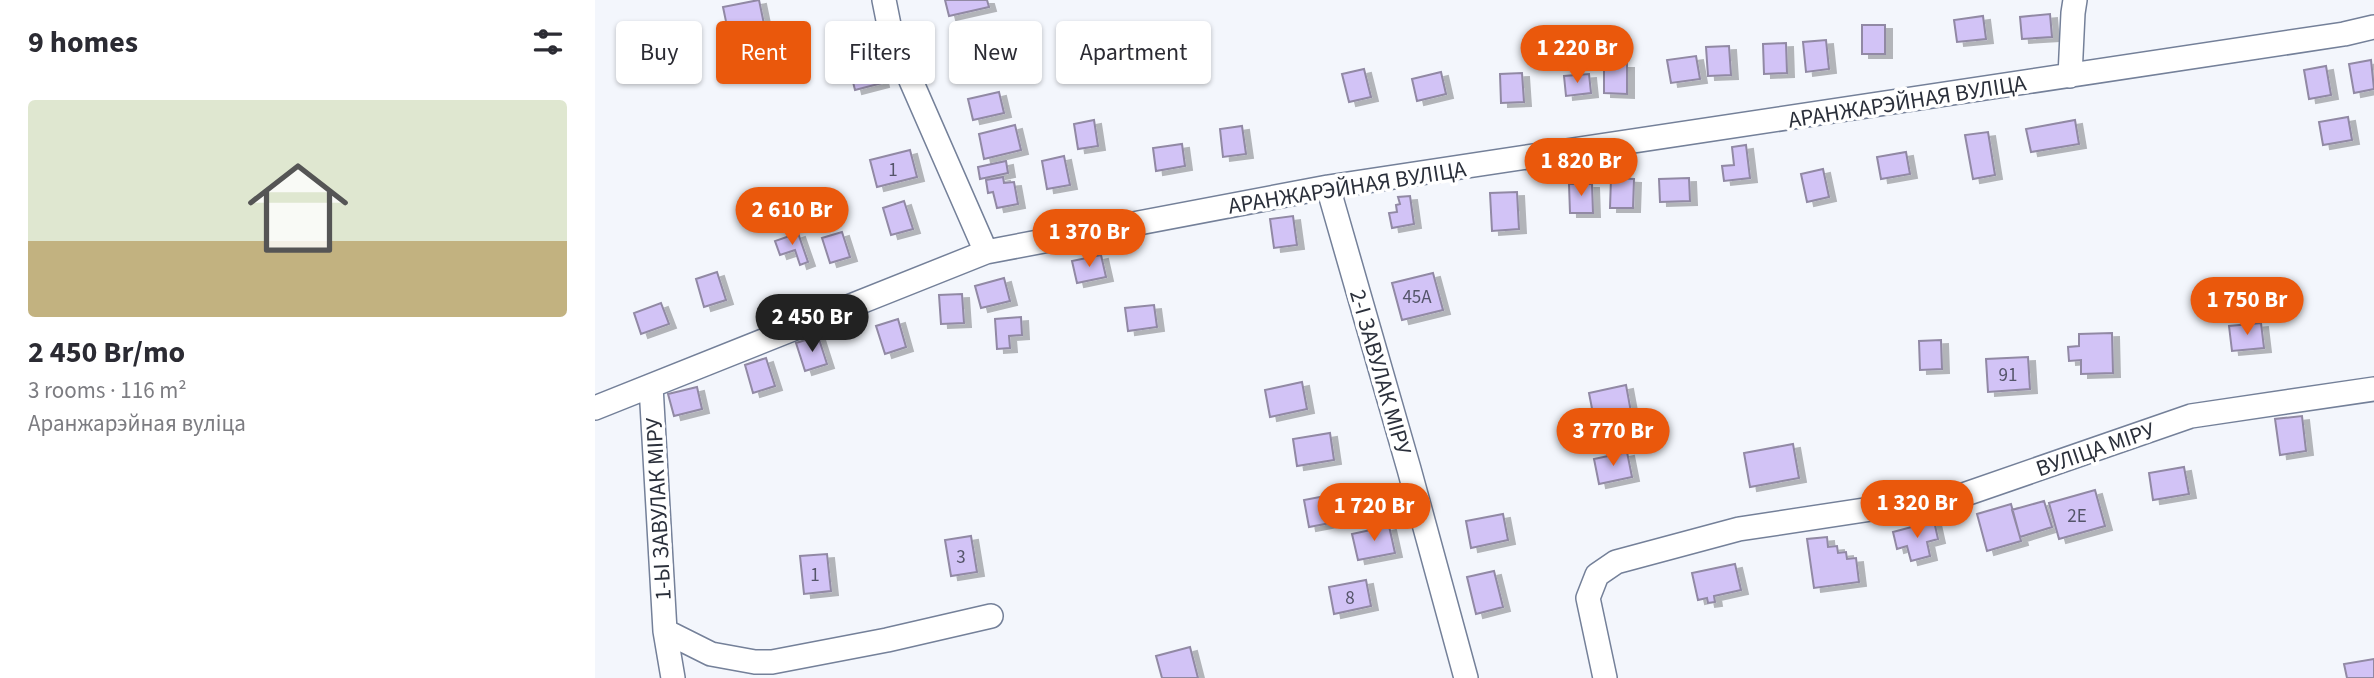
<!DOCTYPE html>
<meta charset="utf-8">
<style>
:root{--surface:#fff;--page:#f2f2f3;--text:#2b2b33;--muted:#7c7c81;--line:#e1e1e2;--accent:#ea580c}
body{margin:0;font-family:"Source Sans 3",sans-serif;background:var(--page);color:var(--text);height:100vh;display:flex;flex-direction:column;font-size:26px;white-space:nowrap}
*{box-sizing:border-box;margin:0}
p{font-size:23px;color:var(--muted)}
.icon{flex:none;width:38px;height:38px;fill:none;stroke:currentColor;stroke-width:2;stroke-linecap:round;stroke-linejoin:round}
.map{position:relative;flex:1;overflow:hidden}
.drawer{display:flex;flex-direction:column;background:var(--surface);width:595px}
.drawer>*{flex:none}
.top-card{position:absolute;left:21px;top:21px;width:665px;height:63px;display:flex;gap:14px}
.price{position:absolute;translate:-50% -60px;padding:0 16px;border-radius:24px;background:var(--accent);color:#fff;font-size:23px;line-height:46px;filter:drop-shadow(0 2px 4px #0008)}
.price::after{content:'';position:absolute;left:50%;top:42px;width:21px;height:16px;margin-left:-10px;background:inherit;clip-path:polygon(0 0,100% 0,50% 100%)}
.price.current{background:#222;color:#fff}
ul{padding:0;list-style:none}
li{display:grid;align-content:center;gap:14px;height:371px;padding:0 28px}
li+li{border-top:2px solid var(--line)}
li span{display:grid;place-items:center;height:217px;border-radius:7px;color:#555}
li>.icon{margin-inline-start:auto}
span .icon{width:126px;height:126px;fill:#fffc;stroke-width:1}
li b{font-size:30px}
h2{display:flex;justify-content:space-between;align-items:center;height:84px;padding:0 28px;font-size:30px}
.pill{padding:0 24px;border-radius:7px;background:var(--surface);box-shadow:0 2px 5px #0004;font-size:24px;line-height:63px}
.pill.current{background:var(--accent);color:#fff}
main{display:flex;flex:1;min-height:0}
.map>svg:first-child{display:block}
.building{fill:#d2c3f6;stroke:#9189a4;stroke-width:2;filter:url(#shadow)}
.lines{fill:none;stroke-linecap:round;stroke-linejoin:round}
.street-casing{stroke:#748099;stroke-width:26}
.street{stroke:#fff;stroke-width:23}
.labels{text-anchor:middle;stroke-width:7;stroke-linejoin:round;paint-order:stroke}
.number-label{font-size:19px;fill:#55556a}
.street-label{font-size:23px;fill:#2b303b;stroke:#fff}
</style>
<main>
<section class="drawer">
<h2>9 homes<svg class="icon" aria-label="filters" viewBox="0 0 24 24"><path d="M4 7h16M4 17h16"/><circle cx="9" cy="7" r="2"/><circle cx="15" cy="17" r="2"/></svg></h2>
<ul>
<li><span style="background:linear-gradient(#dfe7d0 65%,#c2b280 0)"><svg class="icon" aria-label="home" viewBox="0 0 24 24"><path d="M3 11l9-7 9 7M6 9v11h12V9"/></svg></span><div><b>2 450 Br/mo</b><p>3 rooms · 116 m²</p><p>Аранжарэйная вуліца</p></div></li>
</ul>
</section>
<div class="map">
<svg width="1779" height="678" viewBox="0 0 1779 678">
<defs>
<filter id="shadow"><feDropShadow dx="7" dy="4" stdDeviation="0" flood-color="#0004"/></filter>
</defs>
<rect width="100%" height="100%" fill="#f3f6fc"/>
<path class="building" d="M 164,0 L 175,53 L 139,60 L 128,7 Z
M 350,0 L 392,0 L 394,7 L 354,16 Z
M 1455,14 L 1457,37 L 1427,39 L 1425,17 Z
M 1388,16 L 1391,39 L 1362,42 L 1359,20 Z
M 1267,25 L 1290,25 L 1290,54 L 1267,54 Z
M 398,38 L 404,65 L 364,75 L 357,48 Z
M 1231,40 L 1234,69 L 1211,72 L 1208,42 Z
M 277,43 L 287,83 L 260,90 L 250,50 Z
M 1191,43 L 1192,73 L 1169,74 L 1168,44 Z
M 1134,46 L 1136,75 L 1113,76 L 1111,47 Z
M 1101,56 L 1105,79 L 1076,83 L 1072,60 Z
M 1776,60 L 1779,89 L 1759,93 L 1754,64 Z
M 1009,64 L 1032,64 L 1032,94 L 1009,93 Z
M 1731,66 L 1736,95 L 1714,99 L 1709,70 Z
M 769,69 L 776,97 L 754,102 L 747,74 Z
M 846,72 L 851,94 L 822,101 L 817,79 Z
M 927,73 L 929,102 L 906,103 L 905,74 Z
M 994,74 L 996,93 L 971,96 L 969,76 Z
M 404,92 L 409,113 L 378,120 L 373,99 Z
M 1753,117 L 1757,140 L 1728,145 L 1724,122 Z
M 499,120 L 503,146 L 483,149 L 479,124 Z
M 1480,120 L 1484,144 L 1436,152 L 1431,129 Z
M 420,125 L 426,150 L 389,159 L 384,134 Z
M 647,126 L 651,154 L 628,157 L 625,129 Z
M 1393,132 L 1400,175 L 1378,179 L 1370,135 Z
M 587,144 L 590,166 L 561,171 L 558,148 Z
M 1151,145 L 1155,178 L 1129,181 L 1127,166 L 1139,165 L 1137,147 Z
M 315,150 L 322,177 L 282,187 L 275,160 Z
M 1311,152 L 1315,174 L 1286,179 L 1282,157 Z
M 469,156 L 475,185 L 452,189 L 447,161 Z
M 411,161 L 413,173 L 385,179 L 383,167 Z
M 1228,169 L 1234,197 L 1212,202 L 1206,174 Z
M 408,177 L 409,183 L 419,182 L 423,204 L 402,208 L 398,192 L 393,193 L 391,180 Z
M 1016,178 L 1039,179 L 1038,208 L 1015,208 Z
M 1094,178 L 1095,201 L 1065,202 L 1064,179 Z
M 974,184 L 997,184 L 998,213 L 975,213 Z
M 922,192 L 924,229 L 897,231 L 895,193 Z
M 815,196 L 819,224 L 797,228 L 794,213 L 802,212 L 801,205 L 805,204 L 803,197 Z
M 309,201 L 318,229 L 296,235 L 288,208 Z
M 698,216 L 702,245 L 679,248 L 675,219 Z
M 247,232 L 255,257 L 235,263 L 227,238 Z
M 203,233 L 213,262 L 205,265 L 200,250 L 185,255 L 180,241 Z
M 506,255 L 511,277 L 482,283 L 477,261 Z
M 122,272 L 131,300 L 109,307 L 101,279 Z
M 838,273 L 848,310 L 807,320 L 797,283 Z
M 409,278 L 415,301 L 386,308 L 380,286 Z
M 367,294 L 369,323 L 346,324 L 344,295 Z
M 66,303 L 74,324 L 46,334 L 39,313 Z
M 559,305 L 562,327 L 533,331 L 530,308 Z
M 426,317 L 427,335 L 414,336 L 415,348 L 402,349 L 400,319 Z
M 303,319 L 311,347 L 290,354 L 281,326 Z
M 1666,323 L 1669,348 L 1637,351 L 1634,326 Z
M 1517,333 L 1518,373 L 1486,374 L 1486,360 L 1474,361 L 1473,347 L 1484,346 L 1484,334 Z
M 223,336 L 232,364 L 210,371 L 201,343 Z
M 1346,340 L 1347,369 L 1325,370 L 1324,341 Z
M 1433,357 L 1435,389 L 1393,392 L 1391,359 Z
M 171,358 L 180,386 L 158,393 L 150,365 Z
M 707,382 L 712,409 L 675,417 L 670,390 Z
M 1031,385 L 1036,412 L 999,419 L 994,393 Z
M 102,387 L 107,409 L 79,416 L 73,394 Z
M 1707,416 L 1711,451 L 1685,455 L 1680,419 Z
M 735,433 L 739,460 L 702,466 L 698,439 Z
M 1198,444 L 1204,478 L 1155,487 L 1149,453 Z
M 1032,452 L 1037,477 L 1004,484 L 999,459 Z
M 1589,467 L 1594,494 L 1558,500 L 1554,473 Z
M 1500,490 L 1510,526 L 1464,539 L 1454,503 Z
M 746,493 L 751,520 L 714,527 L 709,500 Z
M 1449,501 L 1457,527 L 1425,537 L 1417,510 Z
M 1416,504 L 1426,541 L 1392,551 L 1382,514 Z
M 908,514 L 913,540 L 876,548 L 871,521 Z
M 1339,521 L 1343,539 L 1332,542 L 1335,556 L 1316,561 L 1312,546 L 1302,549 L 1298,532 Z
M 794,526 L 800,553 L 763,560 L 757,534 Z
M 376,536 L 382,572 L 356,576 L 350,540 Z
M 1232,537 L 1233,547 L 1242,546 L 1243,553 L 1251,552 L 1252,559 L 1261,558 L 1264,582 L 1219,588 L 1212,539 Z
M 232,554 L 236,591 L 209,594 L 205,556 Z
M 1140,564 L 1146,590 L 1119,596 L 1120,602 L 1113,603 L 1112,598 L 1103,600 L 1097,573 Z
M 899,571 L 908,607 L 881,614 L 872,577 Z
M 771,580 L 776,606 L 739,614 L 734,587 Z
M 595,647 L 603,678 L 567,678 L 561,656 Z
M 1779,659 L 1779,678 L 1752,678 L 1749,664 Z"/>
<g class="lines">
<defs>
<path id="street" d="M 289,0 L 296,35 L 391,252
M 1475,76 L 1478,13 L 1480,0
M 733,187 L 814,469 L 871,678
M 56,386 L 70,631 L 78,678
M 0,408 L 391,252 L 733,187 L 1749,34 L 1779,27
M 70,631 L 116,654 L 160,662 L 177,662 L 292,640 L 396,616
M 1010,678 L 993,598 L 1002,575 L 1021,562 L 1144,529 L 1368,495 L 1596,416 L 1779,389"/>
</defs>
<use href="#street" class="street-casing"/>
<use href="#street" class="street"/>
</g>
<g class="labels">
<g class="number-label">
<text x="298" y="176">1</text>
<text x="822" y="303">45А</text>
<text x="1413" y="381">91</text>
<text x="1482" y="522">2Е</text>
<text x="366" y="563">3</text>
<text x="220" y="581">1</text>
<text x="755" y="604">8</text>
</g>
<g class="street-label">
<text transform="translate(1312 101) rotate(-9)" y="8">АРАНЖАРЭЙНАЯ ВУЛІЦА</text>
<text transform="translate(752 187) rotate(-9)" y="8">АРАНЖАРЭЙНАЯ ВУЛІЦА</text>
<text transform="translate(786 372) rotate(74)" y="8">2-І ЗАВУЛАК МІРУ</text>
<text transform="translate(1500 449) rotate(-19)" y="8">ВУЛІЦА МІРУ</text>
<text transform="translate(63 509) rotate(-93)" y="8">1-Ы ЗАВУЛАК МІРУ</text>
</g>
</g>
</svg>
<b class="price" style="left:982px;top:85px">1 220 Br</b>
<b class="price" style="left:986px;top:198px">1 820 Br</b>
<b class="price" style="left:197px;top:247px">2 610 Br</b>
<b class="price" style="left:494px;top:269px">1 370 Br</b>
<b class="price" style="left:1652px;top:337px">1 750 Br</b>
<b class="price current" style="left:217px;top:354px">2 450 Br</b>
<b class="price" style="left:1018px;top:468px">3 770 Br</b>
<b class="price" style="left:1322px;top:540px">1 320 Br</b>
<b class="price" style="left:779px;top:543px">1 720 Br</b>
<div class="top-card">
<a class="pill">Buy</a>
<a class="pill current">Rent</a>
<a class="pill">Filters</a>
<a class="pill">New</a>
<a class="pill">Apartment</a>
</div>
</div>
</main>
